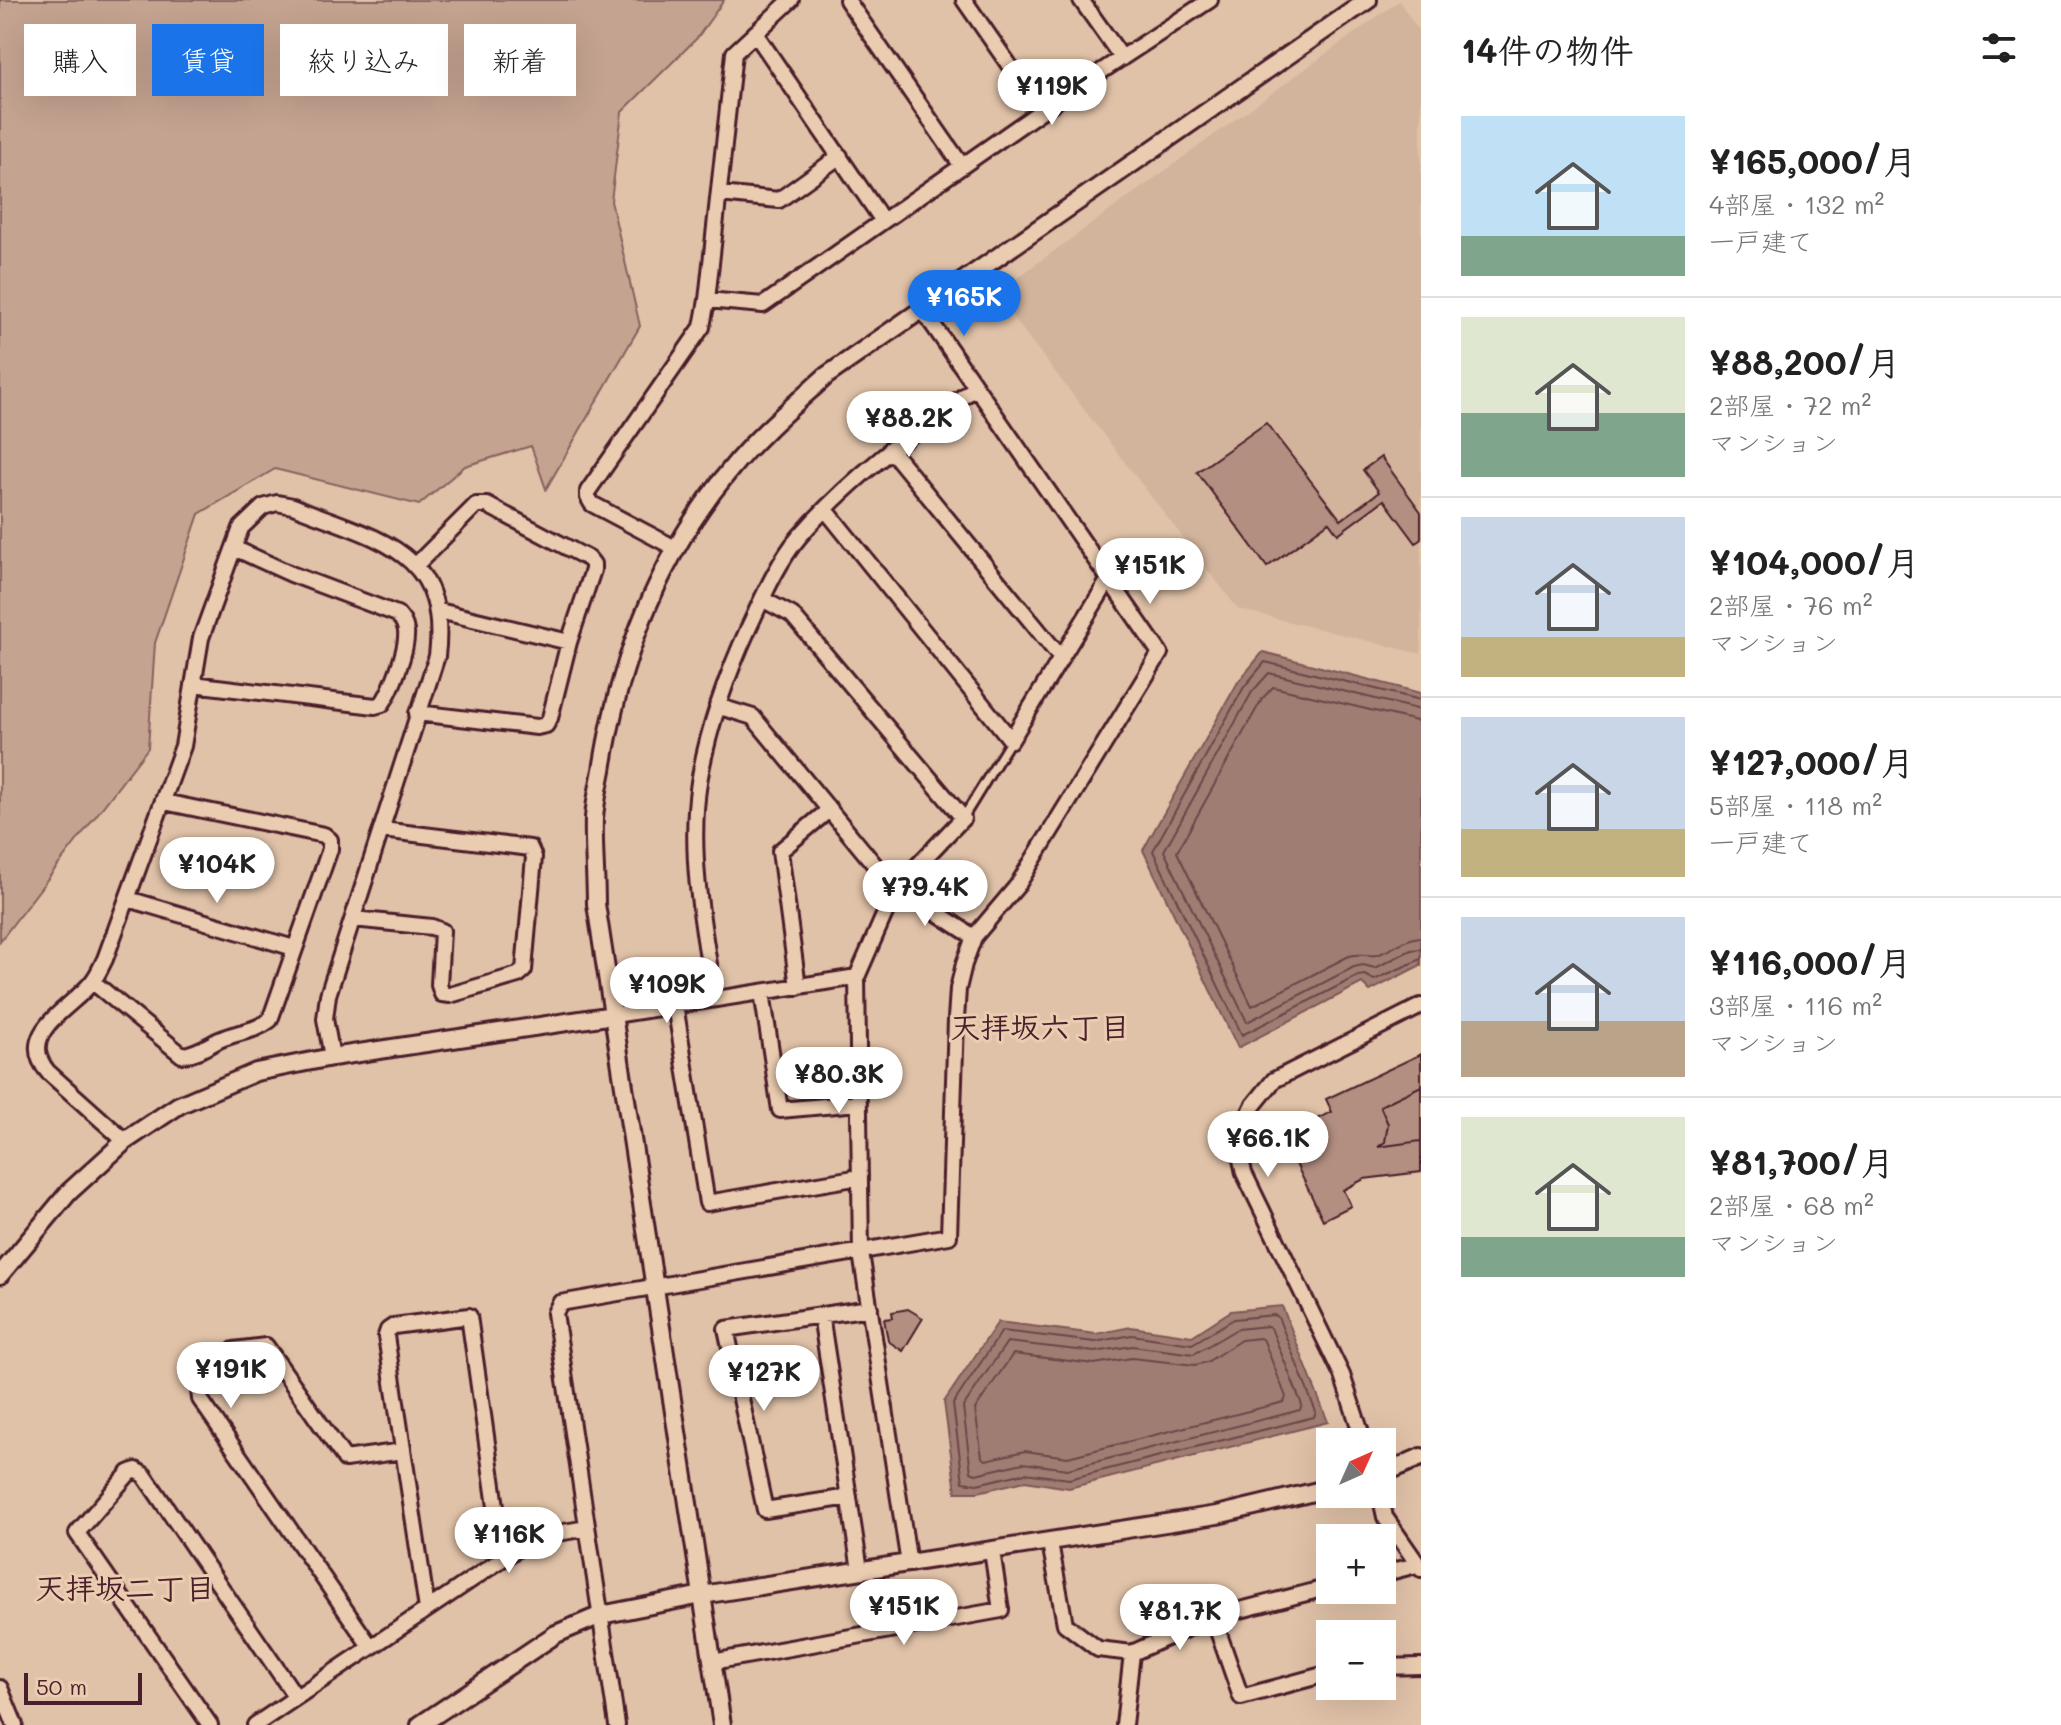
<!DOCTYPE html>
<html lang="ja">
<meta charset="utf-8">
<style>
:root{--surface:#fff;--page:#f2f2f2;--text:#222;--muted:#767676;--line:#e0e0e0;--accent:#1a73e8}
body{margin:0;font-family:Mali,"Klee One",sans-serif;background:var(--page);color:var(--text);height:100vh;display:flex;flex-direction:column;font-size:30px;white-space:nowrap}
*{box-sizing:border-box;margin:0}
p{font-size:26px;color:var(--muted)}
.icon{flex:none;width:44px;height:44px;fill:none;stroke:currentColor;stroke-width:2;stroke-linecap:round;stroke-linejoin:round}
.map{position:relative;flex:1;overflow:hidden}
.drawer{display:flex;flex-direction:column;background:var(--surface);width:640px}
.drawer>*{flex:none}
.hud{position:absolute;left:24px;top:24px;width:760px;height:72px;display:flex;gap:16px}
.needle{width:52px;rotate:45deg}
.fabs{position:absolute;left:1316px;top:1428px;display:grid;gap:16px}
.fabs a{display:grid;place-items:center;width:80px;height:80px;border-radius:0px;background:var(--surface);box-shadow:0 8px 32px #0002;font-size:40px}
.scale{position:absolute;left:24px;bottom:20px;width:118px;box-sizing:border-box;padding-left:8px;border:4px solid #4a1f2b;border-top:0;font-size:22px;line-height:28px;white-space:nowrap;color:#4a1f2b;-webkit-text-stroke:6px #eaccb0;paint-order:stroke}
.price{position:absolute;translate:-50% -68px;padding:0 18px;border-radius:28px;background:#fff;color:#222;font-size:26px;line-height:52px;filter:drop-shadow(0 2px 4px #0008)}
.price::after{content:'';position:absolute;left:50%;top:48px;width:24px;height:18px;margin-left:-12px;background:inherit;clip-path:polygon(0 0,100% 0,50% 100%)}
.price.active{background:var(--accent);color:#fff}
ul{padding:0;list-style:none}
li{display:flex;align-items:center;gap:24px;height:200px;padding:0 40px}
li+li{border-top:2px solid var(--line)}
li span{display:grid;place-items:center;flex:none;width:224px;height:160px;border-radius:0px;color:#555}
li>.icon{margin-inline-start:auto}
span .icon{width:96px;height:96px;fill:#fffc;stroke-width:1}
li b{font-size:34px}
h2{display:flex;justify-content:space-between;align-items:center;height:96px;padding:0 40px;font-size:34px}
.chip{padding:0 28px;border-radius:0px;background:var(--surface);box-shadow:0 8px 32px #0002;font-size:28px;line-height:72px}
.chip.active{background:var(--accent);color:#fff}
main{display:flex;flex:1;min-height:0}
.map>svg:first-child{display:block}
.built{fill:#d2b39c}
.green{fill:#c4a390;stroke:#87615e;stroke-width:2}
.water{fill:#a07d73;stroke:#7e5756;stroke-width:2}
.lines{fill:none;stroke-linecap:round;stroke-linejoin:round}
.shore{stroke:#6c4548;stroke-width:2}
.building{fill:#b28f80;stroke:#4a1f2b;stroke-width:2}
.service-casing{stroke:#4a1f2b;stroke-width:13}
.minor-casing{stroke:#4a1f2b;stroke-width:20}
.tertiary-casing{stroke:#4a1f2b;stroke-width:22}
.service{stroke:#eaccb0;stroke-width:7}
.minor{stroke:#eaccb0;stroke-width:14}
.tertiary{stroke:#eaccb0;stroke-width:16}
.labels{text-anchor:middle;stroke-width:6;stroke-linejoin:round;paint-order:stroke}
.neighbourhood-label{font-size:30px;font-weight:bold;fill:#4a1f2b;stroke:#eaccb0}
</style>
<main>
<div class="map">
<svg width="1421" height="1725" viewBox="0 0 1421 1725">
<rect width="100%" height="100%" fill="#e0c2a8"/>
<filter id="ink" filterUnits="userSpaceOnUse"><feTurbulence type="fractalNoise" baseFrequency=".0125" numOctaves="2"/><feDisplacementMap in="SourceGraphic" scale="16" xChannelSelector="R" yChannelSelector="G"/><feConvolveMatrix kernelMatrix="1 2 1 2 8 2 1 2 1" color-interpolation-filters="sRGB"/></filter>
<g filter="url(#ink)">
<path class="built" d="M 1399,1 L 1421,34 L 1421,654 L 1238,609 L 995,294 Z"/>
<path class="green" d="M 0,0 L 724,0 L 697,38 L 622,112 L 611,201 L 640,326 L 546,489 L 531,446 L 465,466 L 419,505 L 275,469 L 199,514 L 155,643 L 148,748 L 0,941 Z"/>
<path class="water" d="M 1263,652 L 1421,693 L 1421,965 L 1370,991 L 1362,983 L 1238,1048 L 1143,850 L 1238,682 Z
M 1282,1306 L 1328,1422 L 1069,1488 L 1025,1481 L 978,1492 L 956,1492 L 944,1402 L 998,1322 L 1096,1334 L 1131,1327 L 1192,1336 L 1231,1311 Z"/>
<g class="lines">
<path class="shore" d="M 1421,700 L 1265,662 L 1244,687 L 1153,851 L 1242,1035 L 1358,976 L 1365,975 L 1374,980 L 1421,959
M 1421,710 L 1269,673 L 1252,692 L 1164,851 L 1247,1022 L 1354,967 L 1363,965 L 1375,968 L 1411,950 L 1421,949
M 1421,722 L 1273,687 L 1262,699 L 1177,852 L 1252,1006 L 1349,956 C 1359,953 1367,956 1376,955 C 1392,951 1403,938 1421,937
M 1274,1315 L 1278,1317 L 1316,1412 L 1314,1417 L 1069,1479 L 1025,1473 L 977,1484 L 963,1482 L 953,1404 L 1002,1331 L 1095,1342 L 1132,1335 L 1192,1344 L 1234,1319 Z
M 1268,1326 L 1271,1328 L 1302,1405 L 1300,1410 L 1068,1469 L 1023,1463 L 976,1474 L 971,1472 L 963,1407 L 1007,1342 L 1095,1352 L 1132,1346 L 1194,1354 L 1237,1329 Z
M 1260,1338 L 1264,1341 L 1286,1397 L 1284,1402 L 1068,1457 L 1025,1451 L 986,1460 L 982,1457 L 975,1409 L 1013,1354 L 1094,1364 L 1132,1358 L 1195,1365 L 1207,1362 L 1241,1340 Z"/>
</g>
<path class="building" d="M 1266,423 L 1341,520 L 1379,492 L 1363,470 L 1381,457 L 1421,512 L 1421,539 L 1416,543 L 1384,500 L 1338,534 L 1329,522 L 1267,567 L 1197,472 Z
M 1421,1054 L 1421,1172 L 1364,1179 L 1343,1190 L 1351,1206 L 1323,1220 L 1282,1135 L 1332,1112 L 1326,1099 Z
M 1421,1086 L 1421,1141 L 1378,1147 L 1385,1142 L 1388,1124 L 1380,1106 Z
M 908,1309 L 923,1318 L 903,1351 L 888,1341 L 884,1319 L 893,1318 L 892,1312 Z"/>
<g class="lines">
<defs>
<path id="service" d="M 963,818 L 1011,740"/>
<path id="minor" d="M 847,0 L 962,166
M 964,0 L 1041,111
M 1081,0 L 1122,58
M 755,33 L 883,221
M 720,194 L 779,200 L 840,156
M 707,300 L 763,305 L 1041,111 L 1210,0
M 890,449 L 1061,658
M 826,510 L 1011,740 L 1108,581
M 675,548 L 592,504 L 588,497 L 588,491 L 702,327 L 707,300 L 734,53 L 791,0
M 416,565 L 476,505 L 487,505 L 589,559 L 593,564 L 593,570 L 569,642 L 550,718 L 546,725 L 537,727 L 417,713
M 762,599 L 792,615 L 963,818 L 896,888 L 857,977 L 861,1253 L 909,1564
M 439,611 L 569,642
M 193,684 L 375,706 L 382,704 C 392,690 408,648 406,631 C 405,623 402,620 397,614 L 291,574 L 234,548
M 717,706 L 753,717 L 888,881 L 974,937
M 128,899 L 294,948
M 353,919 L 432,927 L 442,931 L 439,985 L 442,994 L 450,995 L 518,975 L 524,970 L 534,857 L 530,848 L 382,830
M 93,982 L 182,1055 C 196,1054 207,1046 219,1040 C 236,1032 255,1032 270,1020 L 330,849 L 330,840 L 324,835 L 164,802
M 798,987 L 780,851 L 830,809
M 762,992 L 780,1110 L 858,1103
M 715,999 C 703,929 688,853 699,782 C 708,728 726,677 749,627 C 763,597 778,562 799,537 C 850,478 912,433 975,388
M 675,1005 L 707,1203 L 860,1177
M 614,1015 L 857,977
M 125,1141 L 48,1072 C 15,1033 71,1009 92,982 C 98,975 101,967 105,959 L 183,746 L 201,638 L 241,528 L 263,507 L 277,503 L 293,506 C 374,539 450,548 437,656 L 328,995 L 325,1019 L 332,1057
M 821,1315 L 860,1570
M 1364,1442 L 1342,1375 L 1244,1173 L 1240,1155 L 1240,1133 L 1253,1106 L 1274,1080 L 1421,1006
M 1380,1494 L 1385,1517 L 1421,1569
M 849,1497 L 765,1510 L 726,1329 L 870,1308
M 1050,1543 L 1065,1624 L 1098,1649 L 1132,1653 L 1213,1617 L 1330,1587
M 1382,1574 L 1416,1565
M 427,1609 L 386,1336 L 388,1330 L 394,1326 L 469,1316 L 503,1556
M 1213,1617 L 1241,1697 L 1330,1673
M 370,1646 L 200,1399 L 199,1390 L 234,1350 L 266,1346 L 345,1459 L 403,1451
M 712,1662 L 1001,1610 L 992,1551
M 1382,1667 L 1421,1666
M 0,1688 L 15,1725
M 210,1725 L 77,1533 L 129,1473 L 136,1470 L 144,1475 L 296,1697
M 255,1725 L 535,1537 L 587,1528
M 617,1725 L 555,1313 L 560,1303 L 949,1236 L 956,1019 L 958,989 L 964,964 L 974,937 L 1017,886 L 1160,653 L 922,309
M 1124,1725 L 1132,1653"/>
<path id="tertiary" d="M 0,1275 L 69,1192 L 125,1141 L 179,1105 L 256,1072 L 332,1057 L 614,1015
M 1382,1474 L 1421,1457
M 420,1725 L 556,1634 L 601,1615 L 702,1595 L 1217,1515 L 1330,1488
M 722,1725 L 596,904 C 596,876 593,846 594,818 C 595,802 599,786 602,770 C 619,660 658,557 730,470 C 758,435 793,406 826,376 L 1368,0"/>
</defs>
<use href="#service" class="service-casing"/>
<use href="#minor" class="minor-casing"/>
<use href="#tertiary" class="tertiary-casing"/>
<use href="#service" class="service"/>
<use href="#minor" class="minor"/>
<use href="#tertiary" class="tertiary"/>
</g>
</g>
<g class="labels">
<g class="neighbourhood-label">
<text x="1040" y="1038">天拝坂六丁目</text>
<text x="125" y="1599">天拝坂二丁目</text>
</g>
</g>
</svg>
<div class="fabs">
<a><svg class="needle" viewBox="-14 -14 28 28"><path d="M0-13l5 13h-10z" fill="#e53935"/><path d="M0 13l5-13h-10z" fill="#767676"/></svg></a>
<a>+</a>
<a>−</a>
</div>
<div class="scale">50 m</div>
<b class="price" style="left:1052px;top:127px">¥119K</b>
<b class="price active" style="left:964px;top:338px">¥165K</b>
<b class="price" style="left:909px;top:459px">¥88.2K</b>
<b class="price" style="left:1150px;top:606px">¥151K</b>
<b class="price" style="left:217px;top:905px">¥104K</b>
<b class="price" style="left:925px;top:928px">¥79.4K</b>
<b class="price" style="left:667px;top:1025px">¥109K</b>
<b class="price" style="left:839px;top:1115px">¥80.3K</b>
<b class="price" style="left:1268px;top:1179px">¥66.1K</b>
<b class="price" style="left:231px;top:1410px">¥191K</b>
<b class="price" style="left:764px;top:1413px">¥127K</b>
<b class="price" style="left:509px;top:1575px">¥116K</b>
<b class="price" style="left:904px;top:1647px">¥151K</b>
<b class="price" style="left:1180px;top:1652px">¥81.7K</b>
<div class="hud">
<a class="chip">購入</a>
<a class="chip active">賃貸</a>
<a class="chip">絞り込み</a>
<a class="chip">新着</a>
</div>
</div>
<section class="drawer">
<h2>14件の物件<svg class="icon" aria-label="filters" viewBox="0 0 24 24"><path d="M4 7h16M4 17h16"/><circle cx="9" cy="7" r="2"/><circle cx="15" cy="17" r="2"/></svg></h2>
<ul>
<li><span style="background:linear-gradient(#bfe0f5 75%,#7fa58c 0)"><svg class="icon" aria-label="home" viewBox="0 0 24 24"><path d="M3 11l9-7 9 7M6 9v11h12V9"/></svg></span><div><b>¥165,000/月</b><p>4部屋 · 132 m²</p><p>一戸建て</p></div></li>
<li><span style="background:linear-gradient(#dfe7d0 60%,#7fa58c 0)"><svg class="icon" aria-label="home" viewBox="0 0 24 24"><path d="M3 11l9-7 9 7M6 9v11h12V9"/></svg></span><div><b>¥88,200/月</b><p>2部屋 · 72 m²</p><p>マンション</p></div></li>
<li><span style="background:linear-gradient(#c9d6e8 75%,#c2b280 0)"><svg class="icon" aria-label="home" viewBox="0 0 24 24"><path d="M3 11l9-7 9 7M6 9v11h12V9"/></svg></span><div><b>¥104,000/月</b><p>2部屋 · 76 m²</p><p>マンション</p></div></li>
<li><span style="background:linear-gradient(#c9d6e8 70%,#c2b280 0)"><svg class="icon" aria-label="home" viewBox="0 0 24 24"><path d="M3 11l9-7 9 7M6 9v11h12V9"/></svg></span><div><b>¥127,000/月</b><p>5部屋 · 118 m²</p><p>一戸建て</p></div></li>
<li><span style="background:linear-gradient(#c9d6e8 65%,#b9a48a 0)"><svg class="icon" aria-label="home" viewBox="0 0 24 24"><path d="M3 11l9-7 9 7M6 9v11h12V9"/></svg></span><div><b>¥116,000/月</b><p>3部屋 · 116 m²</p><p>マンション</p></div></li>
<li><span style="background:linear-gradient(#dfe7d0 75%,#7fa58c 0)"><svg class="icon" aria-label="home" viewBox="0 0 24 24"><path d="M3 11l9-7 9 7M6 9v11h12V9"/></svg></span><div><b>¥81,700/月</b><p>2部屋 · 68 m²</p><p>マンション</p></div></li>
</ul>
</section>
</main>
